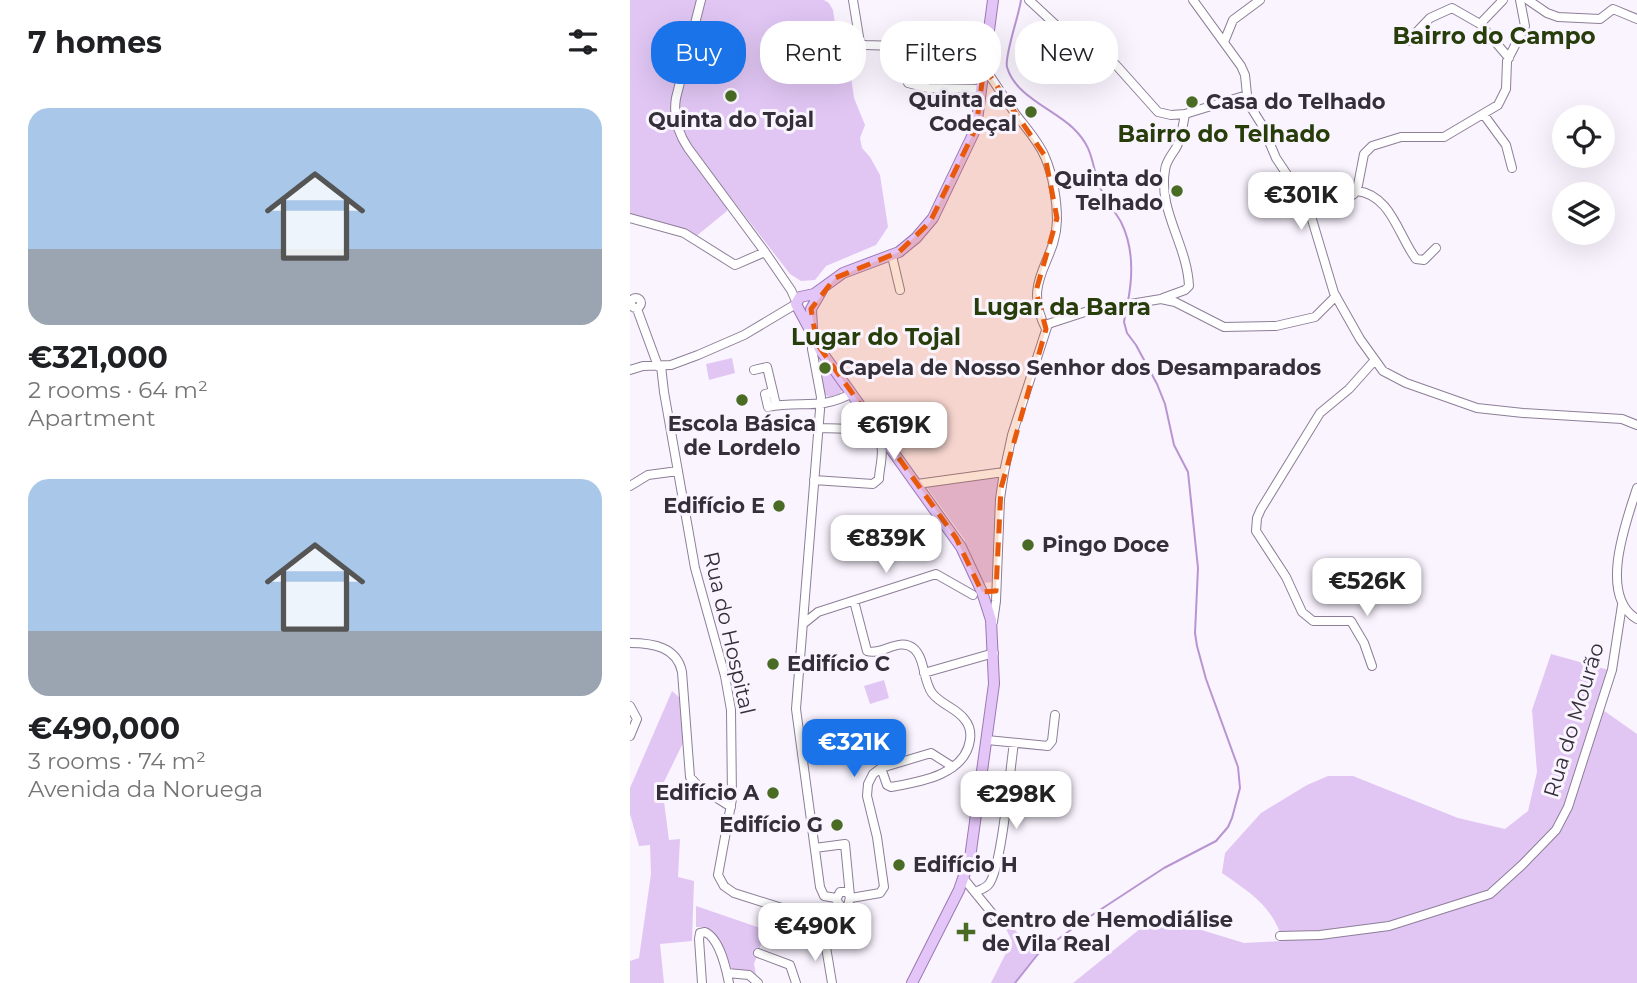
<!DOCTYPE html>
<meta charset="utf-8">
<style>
:root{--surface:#fff;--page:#f2f2f2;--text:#202124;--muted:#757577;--accent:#1a73e8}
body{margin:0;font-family:Montserrat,sans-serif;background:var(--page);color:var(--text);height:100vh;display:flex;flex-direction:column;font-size:26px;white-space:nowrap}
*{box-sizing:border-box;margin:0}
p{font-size:23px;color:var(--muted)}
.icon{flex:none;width:38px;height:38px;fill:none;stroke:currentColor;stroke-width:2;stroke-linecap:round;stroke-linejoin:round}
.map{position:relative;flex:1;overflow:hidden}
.side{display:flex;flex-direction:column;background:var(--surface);width:630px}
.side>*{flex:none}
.guide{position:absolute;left:21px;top:21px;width:665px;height:63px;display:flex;gap:14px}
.controls{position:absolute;left:922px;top:105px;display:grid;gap:14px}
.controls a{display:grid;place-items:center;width:63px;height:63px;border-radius:50%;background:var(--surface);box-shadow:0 7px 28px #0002;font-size:35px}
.price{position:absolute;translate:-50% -60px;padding:0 16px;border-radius:14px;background:#fff;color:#222;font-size:23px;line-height:46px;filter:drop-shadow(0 2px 4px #0008)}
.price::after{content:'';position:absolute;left:50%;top:42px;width:21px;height:16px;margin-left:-10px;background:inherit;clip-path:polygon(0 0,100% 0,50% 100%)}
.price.selected{background:var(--accent);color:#fff}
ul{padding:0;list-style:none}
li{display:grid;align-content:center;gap:14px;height:371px;padding:0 28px}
li span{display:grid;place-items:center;height:217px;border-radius:21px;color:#555}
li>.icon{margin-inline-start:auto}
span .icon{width:126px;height:126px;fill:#fffc;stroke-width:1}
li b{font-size:30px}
h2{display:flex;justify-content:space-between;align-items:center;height:84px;padding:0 28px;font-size:30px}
.pill{padding:0 24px;border-radius:28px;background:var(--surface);box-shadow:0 7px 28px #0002;font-size:24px;line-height:63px}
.pill.selected{background:var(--accent);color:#fff}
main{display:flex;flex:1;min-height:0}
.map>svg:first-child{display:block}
.green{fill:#e1c6f4}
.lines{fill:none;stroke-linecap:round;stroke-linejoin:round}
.stream{stroke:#b895d1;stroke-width:2}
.minor-casing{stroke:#8d7e97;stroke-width:10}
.major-casing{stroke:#9a78b2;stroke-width:12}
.minor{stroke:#fff;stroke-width:8}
.major{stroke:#e3c5f7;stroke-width:10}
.marked{fill:#e8590c;fill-opacity:0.2;stroke:#e8590c;stroke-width:5;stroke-dasharray:14 9;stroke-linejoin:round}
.poi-dot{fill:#496b23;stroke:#faf4ff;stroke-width:2.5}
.labels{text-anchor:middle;stroke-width:6;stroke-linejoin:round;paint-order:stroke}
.poi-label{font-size:21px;font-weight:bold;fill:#352f3a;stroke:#faf4ff;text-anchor:start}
.street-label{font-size:21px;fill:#352f3a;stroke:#faf4ff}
.neighbourhood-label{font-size:23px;font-weight:bold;fill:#273e0b;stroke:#faf4ff}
</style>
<main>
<section class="side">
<h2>7 homes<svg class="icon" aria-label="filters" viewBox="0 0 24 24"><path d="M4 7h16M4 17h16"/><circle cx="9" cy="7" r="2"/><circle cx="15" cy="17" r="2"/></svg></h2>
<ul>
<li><span style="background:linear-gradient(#a9c7e8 65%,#9aa5b1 0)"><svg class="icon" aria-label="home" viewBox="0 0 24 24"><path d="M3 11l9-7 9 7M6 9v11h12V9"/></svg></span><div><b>€321,000</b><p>2 rooms · 64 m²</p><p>Apartment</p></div></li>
<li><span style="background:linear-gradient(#a9c7e8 70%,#9aa5b1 0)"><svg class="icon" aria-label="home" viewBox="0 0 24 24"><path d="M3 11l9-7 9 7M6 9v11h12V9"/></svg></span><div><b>€490,000</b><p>3 rooms · 74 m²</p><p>Avenida da Noruega</p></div></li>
</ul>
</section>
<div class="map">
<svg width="1007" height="983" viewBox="0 0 1007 983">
<rect width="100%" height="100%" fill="#faf4ff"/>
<path class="green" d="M 0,0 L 67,0 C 59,33 33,103 46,134 C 55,154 83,187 97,206 L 97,211 L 64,238 L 49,229 L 0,214 Z
M 76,0 L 194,0 L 199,3 L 203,10 L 206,30 L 218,56 L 224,98 L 235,125 L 230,138 L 232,148 L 240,157 L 250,175 L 258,227 L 246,245 L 196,266 L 185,280 L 171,281 L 160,274 L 61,146 L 51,123 L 49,102 Z
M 102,358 L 105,373 L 79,380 L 76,364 Z
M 195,361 L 213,389 L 209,395 L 200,398 L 194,394 L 188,364 Z
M 371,475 L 363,582 L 354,583 L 334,539 L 295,485 Z
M 921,654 L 986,672 L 973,710 L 1007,734 L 1007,983 L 443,983 L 526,916 L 614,943 L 653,941 C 643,907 621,893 592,873 L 595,853 L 631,813 L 677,785 L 698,776 L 723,776 L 828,818 L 875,829 L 898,811 L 907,772 L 902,710 Z
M 254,680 L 259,698 L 240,704 L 234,686 Z
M 42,691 L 50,698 L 53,743 L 32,786 L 39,840 L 50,839 L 48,877 L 64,881 L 62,941 L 30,944 L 34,983 L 0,983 L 0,961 L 9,958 L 21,874 L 20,845 L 9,846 L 0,814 L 0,788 Z
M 66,906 L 136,930 L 124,964 L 126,975 L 100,968 C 88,951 92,925 66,927 Z
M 379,924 L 408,954 L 385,983 L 361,983 L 382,941 L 375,927 Z"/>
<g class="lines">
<path class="stream" d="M 391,0 C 389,15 374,57 377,67 C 385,96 423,109 443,128 C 463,147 461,161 469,185 C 474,198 484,210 491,222 C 503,246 503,275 498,301
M 385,983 L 408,954 L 450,923 L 534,868 L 586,841 L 598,827 L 602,818 L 610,788 L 608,767 L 576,679 L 567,646 L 565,633 L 568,568 L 558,472 L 544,445 L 535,404 L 527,384 L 506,345 L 497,333 L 494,322 L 496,310"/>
<defs>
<path id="minor" d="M 71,0 L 46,98 C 43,116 48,133 58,148 L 135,252 L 161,290 L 166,301
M 223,0 L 230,43 L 235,45 L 268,46 L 272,48 C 279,60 272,73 278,83 L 298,88 L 352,89
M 399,0 L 442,40 L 470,53 L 486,65 L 528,112 L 541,115 L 555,114 L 617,95
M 563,0 L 611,66 L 615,75 L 617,95 L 622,109 L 632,125 L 646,158 L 678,206 L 704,293 L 730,339 L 753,371 L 776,383 L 847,408 L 893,413 L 992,419 L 1007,425
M 898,0 L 917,13 L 928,17 L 970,19 L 983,9 L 1007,19
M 850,24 L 873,0
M 778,41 L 800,18 L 822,8 L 850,24 L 879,58
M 594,42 L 603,20 L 630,0
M 354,67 C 364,82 374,97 384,112 C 394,126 408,140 415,157 C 423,175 427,201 427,220 C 426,264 391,279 416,329
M 854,115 L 876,145 L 882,168
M 727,191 C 761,195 768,235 786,259 L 794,260 L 806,248
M 681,213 L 711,203 L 724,194 L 728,185 L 734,154 L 742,146 L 771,137 L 814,137 L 868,105 L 876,89 L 877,61 L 895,26 L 890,0
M 0,218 L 54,233 L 105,265 L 135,252
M 262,256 L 270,290
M 533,298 L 555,290 L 559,286 C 557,244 528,211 535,170 C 536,160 543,154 547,146 C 552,136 553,124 555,114
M1 303a5 5 0 1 1 10 0a5 5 0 1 1-10 0Z
M 7,309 L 28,366
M 183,335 L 182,349 L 191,397 L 166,709 L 190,887 L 194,896 L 206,898
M 31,366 L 34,392 L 65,568 L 95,676 L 101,710 L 102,799 L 88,875 L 94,886 L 104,893 L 193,921
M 0,370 L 13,366 L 41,365 L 68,355 L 114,335 L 166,304
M 124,370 L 137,367 L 143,392
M 146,405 L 143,392 L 135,394 L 138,407 C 170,400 191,411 222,393
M 184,480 L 243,484 L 249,479 C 249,470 254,454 251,445 C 244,426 205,429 188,428
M 287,484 L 374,472
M 0,486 L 18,475 L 48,471
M 1007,488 C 996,522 968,596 1007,619
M 224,601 L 237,651 C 251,656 269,637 283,648 C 295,657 293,681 302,693 C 311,705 327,708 335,720 C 340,726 341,733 340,740 C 335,775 289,782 261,787 L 257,785 L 251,768
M 363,622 L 366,601 L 370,499 L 374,472 L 382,435 L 418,324 L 458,311 L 531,299 L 545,302 L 594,327 L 646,326 L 685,317 L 706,296
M 173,624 L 188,612 L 306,574 L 343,595
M 0,643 C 23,643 47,647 52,672 L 60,777 L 68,786 L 101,807
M 742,666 L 734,643 L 721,621 L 683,621 L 672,612 L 656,577 L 626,531 L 627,518 L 631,509 L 690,413 L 719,389 L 744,361
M 294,673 L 364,653
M 0,706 L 7,719 L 0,736
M 357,740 L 418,746 L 422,741 L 425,715
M 185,848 L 215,844 L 220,896
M 334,879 L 370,923
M 345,892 C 350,890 356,888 359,884 C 372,867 380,768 384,743
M 221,898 L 250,893 L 254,887 L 247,837 L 237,796 L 238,784 L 243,774 L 251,768 L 301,753 L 323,767
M 650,936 L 690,935 L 759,926 L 860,894 L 892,865 L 926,830 L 938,807 L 982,670 L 992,605
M 196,940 C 199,924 219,915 220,896 L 217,892 L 210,892 L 206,900 L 210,905 L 207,914 L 202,920 L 196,918 L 192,923 L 202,983
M 128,953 L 160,965 L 166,983
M 97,973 L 119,975 L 128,983
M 72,983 L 69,939 L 70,933 L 75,932 C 90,939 96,968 99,983"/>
<path id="major" d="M 182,328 L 181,309 L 192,290
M 282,983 L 329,890 L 340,858 L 364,684 L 361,620 L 352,592 L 331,547 L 191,351 L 166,304 L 170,297 L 184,294 L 213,273 L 269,252 L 286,238 L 303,218 L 346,128 L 363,0"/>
</defs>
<use href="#minor" class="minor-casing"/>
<use href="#major" class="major-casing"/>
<use href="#minor" class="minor"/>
<use href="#major" class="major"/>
</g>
<path class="marked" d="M 354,67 L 415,156 L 427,218 L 406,291 L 416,329 L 371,488 L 366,591 L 352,592 L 326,538 L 187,344 L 181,309 L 205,278 L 269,252 L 300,222 L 346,128 Z"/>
<g class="poi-dot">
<circle cx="101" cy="96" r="7"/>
<circle cx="562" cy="102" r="7"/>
<circle cx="401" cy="112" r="7"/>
<circle cx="547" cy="191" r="7"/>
<circle cx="195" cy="368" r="7"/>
<circle cx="112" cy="400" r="7"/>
<circle cx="149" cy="506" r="7"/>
<circle cx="398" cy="545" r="7"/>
<circle cx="143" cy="664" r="7"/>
<circle cx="143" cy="793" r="7"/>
<circle cx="207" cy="825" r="7"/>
<circle cx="269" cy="865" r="7"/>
<path d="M332.5 921.5h7v7h7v7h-7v7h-7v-7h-7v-7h7z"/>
</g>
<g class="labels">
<g class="poi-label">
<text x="387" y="107" text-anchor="end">Quinta de<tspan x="387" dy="24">Codeçal</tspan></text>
<text x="576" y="109">Casa do Telhado</text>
<text x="101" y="127" text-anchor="middle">Quinta do Tojal</text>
<text x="533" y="186" text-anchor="end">Quinta do<tspan x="533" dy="24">Telhado</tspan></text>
<text x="209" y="375">Capela de Nosso Senhor dos Desamparados</text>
<text x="112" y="431" text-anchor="middle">Escola Básica<tspan x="112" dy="24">de Lordelo</tspan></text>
<text x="135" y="513" text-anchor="end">Edifício E</text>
<text x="412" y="552">Pingo Doce</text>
<text x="157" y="671">Edifício C</text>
<text x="129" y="800" text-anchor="end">Edifício A</text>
<text x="193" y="832" text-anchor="end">Edifício G</text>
<text x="283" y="872">Edifício H</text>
<text x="352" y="927">Centro de Hemodiálise<tspan x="352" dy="24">de Vila Real</tspan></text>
</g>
<g class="street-label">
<text transform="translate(99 633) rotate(77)" y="7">Rua do Hospital</text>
<text transform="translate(944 720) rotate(-73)" y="7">Rua do Mourão</text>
</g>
<g class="neighbourhood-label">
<text x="864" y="44">Bairro do Campo</text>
<text x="594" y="142">Bairro do Telhado</text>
<text x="432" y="315">Lugar da Barra</text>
<text x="246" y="345">Lugar do Tojal</text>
</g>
</g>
</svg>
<div class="controls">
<a><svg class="icon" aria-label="locate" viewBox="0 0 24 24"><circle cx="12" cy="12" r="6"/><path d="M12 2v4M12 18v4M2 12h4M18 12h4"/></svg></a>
<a><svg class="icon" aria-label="layers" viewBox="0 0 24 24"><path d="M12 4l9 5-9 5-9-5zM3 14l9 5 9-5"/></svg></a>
</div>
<b class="price" style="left:671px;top:232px">€301K</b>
<b class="price" style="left:264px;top:462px">€619K</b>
<b class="price" style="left:256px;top:575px">€839K</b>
<b class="price" style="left:737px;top:618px">€526K</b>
<b class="price selected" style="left:224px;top:779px">€321K</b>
<b class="price" style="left:386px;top:831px">€298K</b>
<b class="price" style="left:185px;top:963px">€490K</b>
<div class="guide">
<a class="pill selected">Buy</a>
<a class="pill">Rent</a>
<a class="pill">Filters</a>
<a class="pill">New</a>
</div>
</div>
</main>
